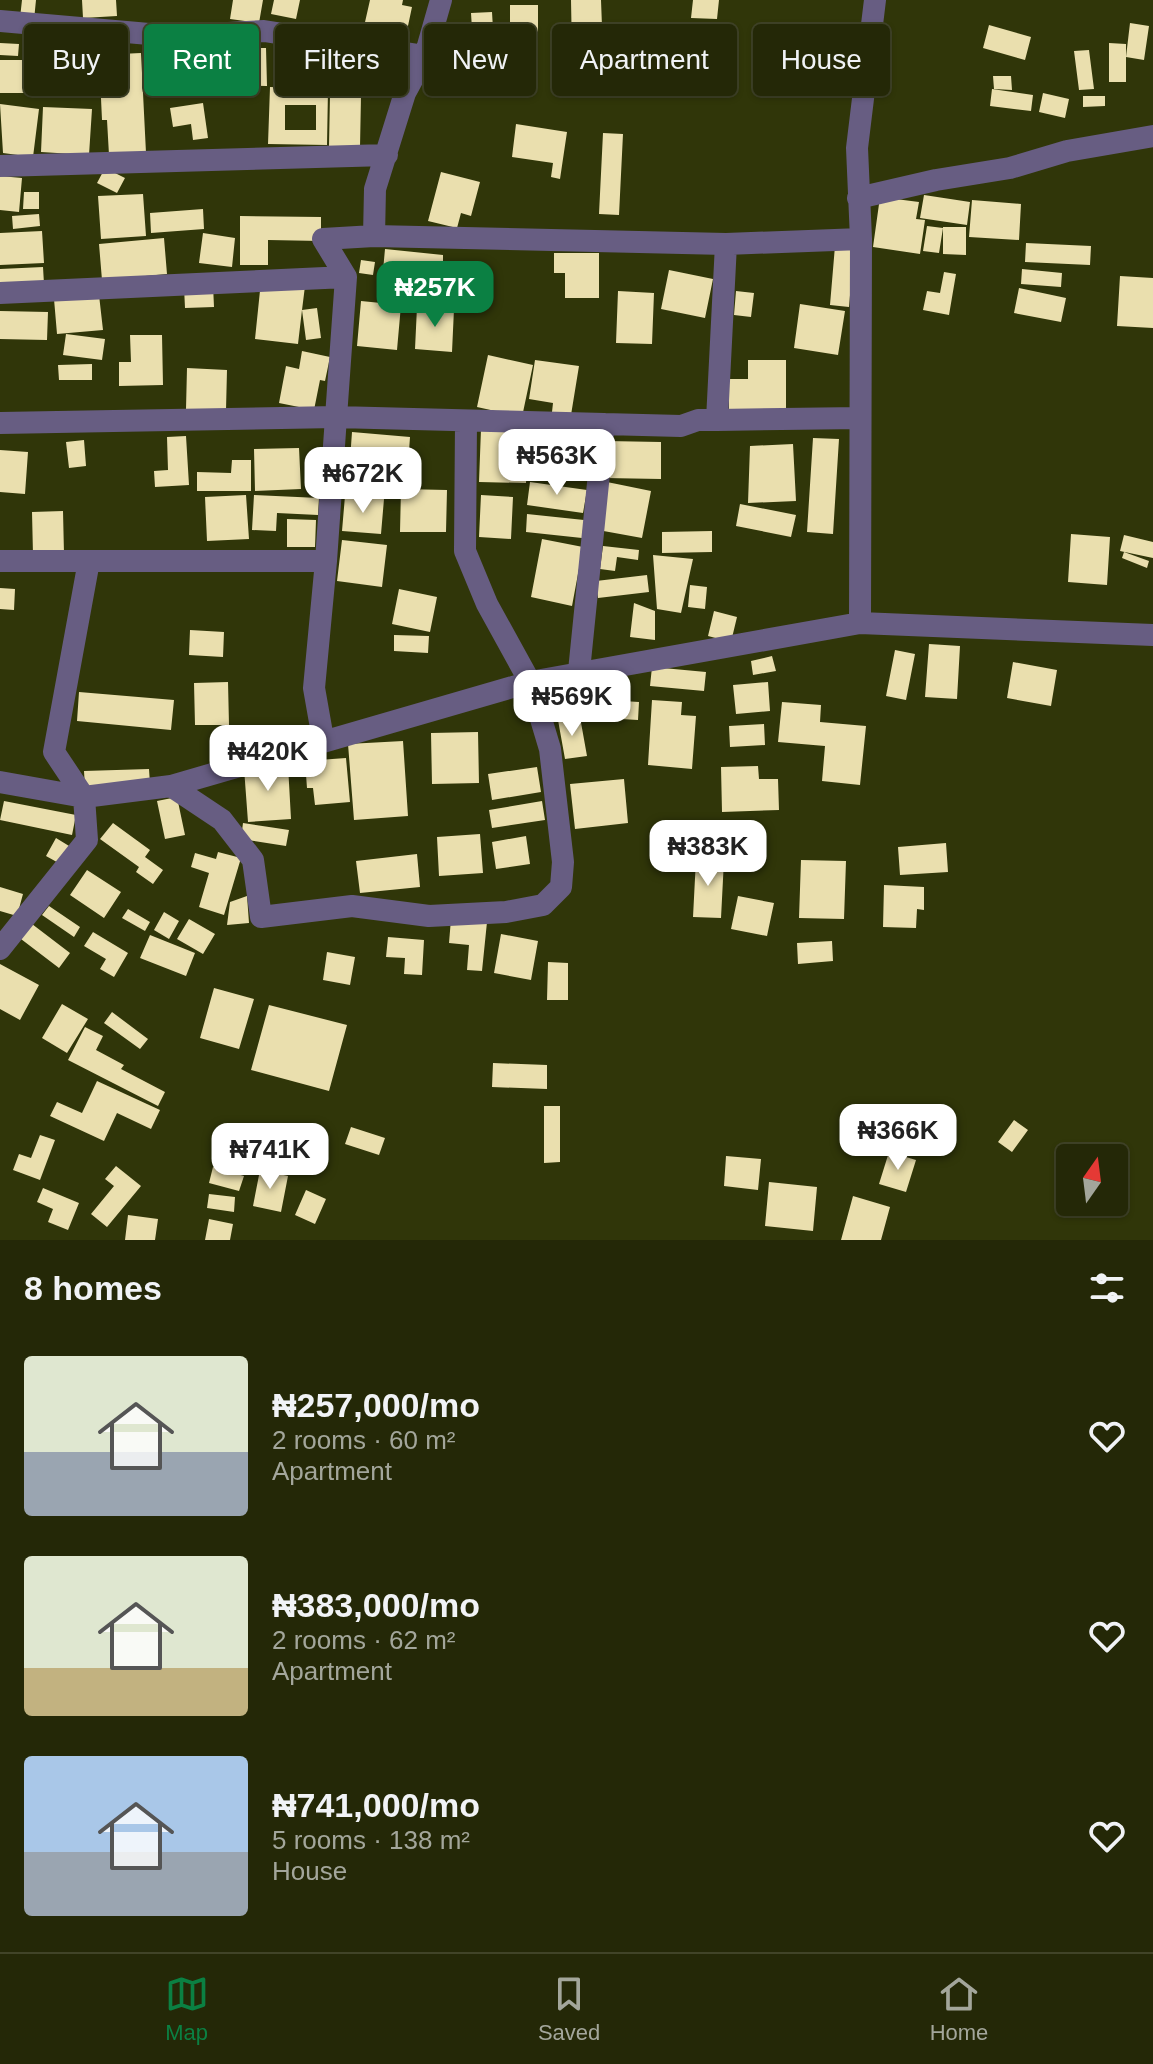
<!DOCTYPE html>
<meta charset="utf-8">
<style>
:root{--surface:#242807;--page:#303415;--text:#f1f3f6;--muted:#a3a69b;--line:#414428;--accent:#0b8043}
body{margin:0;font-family:Arial,sans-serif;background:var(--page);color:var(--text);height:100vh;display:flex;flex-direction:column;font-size:30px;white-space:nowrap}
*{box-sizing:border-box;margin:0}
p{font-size:26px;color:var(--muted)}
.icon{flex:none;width:44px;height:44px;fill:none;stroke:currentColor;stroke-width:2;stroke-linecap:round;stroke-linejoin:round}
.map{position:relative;height:1240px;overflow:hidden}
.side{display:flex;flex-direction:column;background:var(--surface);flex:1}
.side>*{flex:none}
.guide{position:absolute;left:24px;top:24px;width:1106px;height:72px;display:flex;gap:16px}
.needle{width:52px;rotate:14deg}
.buttons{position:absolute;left:1056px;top:1144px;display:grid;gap:16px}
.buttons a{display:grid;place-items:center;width:72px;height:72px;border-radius:8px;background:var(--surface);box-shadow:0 2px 6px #0004,0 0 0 2px var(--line);font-size:40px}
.price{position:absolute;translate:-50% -68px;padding:0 18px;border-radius:16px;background:#fff;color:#222;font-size:26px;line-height:52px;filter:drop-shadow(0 2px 4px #0008)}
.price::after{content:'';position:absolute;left:50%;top:48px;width:24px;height:18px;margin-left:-12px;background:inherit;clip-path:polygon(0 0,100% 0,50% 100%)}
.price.active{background:var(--accent);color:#fff}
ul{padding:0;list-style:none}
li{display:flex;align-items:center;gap:24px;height:200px;padding:0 24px}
li span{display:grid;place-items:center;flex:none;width:224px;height:160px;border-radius:8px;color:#555}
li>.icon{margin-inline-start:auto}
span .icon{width:96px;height:96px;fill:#fffc;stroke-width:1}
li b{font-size:34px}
h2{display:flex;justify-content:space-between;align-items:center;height:96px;padding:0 24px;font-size:34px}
.tag{padding:0 28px;border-radius:8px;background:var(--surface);box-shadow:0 2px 6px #0004,0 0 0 2px var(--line);font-size:28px;line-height:72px}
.tag.active{background:var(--accent);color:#fff}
.dock{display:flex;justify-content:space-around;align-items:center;height:112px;border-top:2px solid var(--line);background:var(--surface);font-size:22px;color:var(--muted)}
.dock a{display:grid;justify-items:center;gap:4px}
.dock .active{color:var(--accent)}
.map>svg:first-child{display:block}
.building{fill:#eadfae;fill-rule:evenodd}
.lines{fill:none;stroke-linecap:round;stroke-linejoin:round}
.minor{stroke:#675d82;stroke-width:22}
</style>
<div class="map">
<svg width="1153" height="1240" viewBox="0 0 1153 1240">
<rect width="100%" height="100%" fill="#303609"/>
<path class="building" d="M 22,0 L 36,0 L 34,20 L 20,18 Z
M 82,0 L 116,0 L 117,16 L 83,18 Z
M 233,0 L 263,0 L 259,23 L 230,19 Z
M 274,0 L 300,0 L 296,19 L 271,14 Z
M 370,0 L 403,0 L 402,5 L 412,7 L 405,40 L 363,31 Z
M 571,0 L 601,0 L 603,53 L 572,53 Z
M 693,0 L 719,0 L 717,19 L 691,18 Z
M 510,5 L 538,5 L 538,61 L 512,61 L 512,44 L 495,44 L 495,22 L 510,22 Z
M 492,12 L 493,29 L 472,29 L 471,13 Z
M 778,23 L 794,24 L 793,45 L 777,45 Z
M 1130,23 L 1149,26 L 1144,60 L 1126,57 Z
M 989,25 L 1031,37 L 1025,60 L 983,48 Z
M 661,26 L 662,55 L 611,57 L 610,27 Z
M 772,33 L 773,57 L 751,58 L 751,34 Z
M 0,43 L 19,44 L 18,56 L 0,55 Z
M 1109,43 L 1126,44 L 1126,82 L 1109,82 Z
M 281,44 L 327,44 L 327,81 L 280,81 Z
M 667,44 L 713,45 L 713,62 L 667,62 Z
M 226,48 L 266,48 L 267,86 L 226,85 Z
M 1089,50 L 1094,89 L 1079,90 L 1074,51 Z
M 141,53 L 146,153 L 109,155 L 107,120 L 102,120 L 99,55 Z
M 0,60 L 35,60 L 35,93 L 0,93 Z
M 993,76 L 1011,76 L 1012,90 L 994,89 Z
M 270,87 L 328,89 L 327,145 L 268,144 ZM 285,105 L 316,105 L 316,130 L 285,130 Z
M 992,89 L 1033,95 L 1031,111 L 990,106 Z
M 1043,93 L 1069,99 L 1065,118 L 1039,112 Z
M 330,95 L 361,96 L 360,147 L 329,146 Z
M 1083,96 L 1105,96 L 1105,106 L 1083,107 Z
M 203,103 L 208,138 L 193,140 L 191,124 L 173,127 L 170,108 Z
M 0,104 L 39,109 L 33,157 L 3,153 Z
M 43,107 L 92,109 L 89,155 L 41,152 Z
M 516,124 L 567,132 L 560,179 L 551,177 L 553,163 L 512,157 Z
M 603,133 L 623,134 L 619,215 L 599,214 Z
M 105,168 L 125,178 L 117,193 L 97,183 Z
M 441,172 L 480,182 L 471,216 L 461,213 L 457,228 L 428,221 Z
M 0,176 L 22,178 L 19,212 L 0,210 Z
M 24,192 L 39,192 L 39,209 L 23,209 Z
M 143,194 L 146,236 L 101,239 L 98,196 Z
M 924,195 L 970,202 L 967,225 L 920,218 Z
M 880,197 L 919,202 L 916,219 L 925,220 L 920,254 L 873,247 Z
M 972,200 L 1021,204 L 1019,240 L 969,237 Z
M 203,209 L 204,229 L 151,233 L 150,213 Z
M 39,214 L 40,226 L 13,229 L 12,216 Z
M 240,216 L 321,217 L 321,241 L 268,240 L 268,265 L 240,265 Z
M 927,226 L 943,228 L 939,253 L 923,251 Z
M 943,227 L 966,227 L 966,255 L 943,254 Z
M 42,231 L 44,263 L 0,265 L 0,233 Z
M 203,233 L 235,238 L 232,267 L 199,263 Z
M 164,238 L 167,274 L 102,280 L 99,244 Z
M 1026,243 L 1091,246 L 1090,265 L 1025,262 Z
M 835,246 L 854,248 L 849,307 L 830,305 Z
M 385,249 L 443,255 L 443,263 L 469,266 L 466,302 L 381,293 Z
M 554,253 L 599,253 L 599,298 L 565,298 L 565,273 L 554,273 Z
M 361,260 L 375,262 L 373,275 L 359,273 Z
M 43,267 L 44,284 L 0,287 L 0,269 Z
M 1022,269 L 1062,273 L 1061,287 L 1021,284 Z
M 669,270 L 713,279 L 705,318 L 661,309 Z
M 944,272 L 956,274 L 949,315 L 923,310 L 927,291 L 940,293 Z
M 1120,276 L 1153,278 L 1153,328 L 1117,326 Z
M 261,281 L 305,286 L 302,310 L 317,308 L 321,338 L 306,340 L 302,310 L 298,344 L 255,339 Z
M 213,285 L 214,307 L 185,308 L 184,287 Z
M 1019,288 L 1066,298 L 1061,322 L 1014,313 Z
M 618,291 L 654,293 L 652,344 L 616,343 Z
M 736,291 L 754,293 L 751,317 L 734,315 Z
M 99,295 L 103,330 L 57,334 L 54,299 Z
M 361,301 L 401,305 L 397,350 L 357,346 Z
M 800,304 L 845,311 L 838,355 L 794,348 Z
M 417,307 L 454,309 L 452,352 L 415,349 Z
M 0,311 L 48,312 L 47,340 L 0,339 Z
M 66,334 L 105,339 L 102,360 L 63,355 Z
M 130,335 L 162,335 L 163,385 L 119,386 L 119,362 L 131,362 Z
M 302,351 L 330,357 L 325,381 L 320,380 L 314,410 L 279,403 L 286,366 L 299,369 Z
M 488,355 L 533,365 L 522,417 L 477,407 Z
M 535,360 L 579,366 L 571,415 L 552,412 L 553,403 L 529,399 Z
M 748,360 L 786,360 L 786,410 L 729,410 L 729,379 L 748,379 Z
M 92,364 L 92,380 L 59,380 L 58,365 Z
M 187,368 L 227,370 L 226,410 L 186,409 Z
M 481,429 L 528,430 L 526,483 L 479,482 Z
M 352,432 L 410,437 L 407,479 L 349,474 Z
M 186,436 L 189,485 L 155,487 L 154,471 L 168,470 L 167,437 Z
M 813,438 L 839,439 L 833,534 L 807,532 Z
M 84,440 L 86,466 L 69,468 L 66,442 Z
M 540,441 L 585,445 L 583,471 L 538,468 Z
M 606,441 L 661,442 L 661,479 L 605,478 Z
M 793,444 L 796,501 L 748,503 L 750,446 Z
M 299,448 L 301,489 L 255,491 L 254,449 Z
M 0,450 L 28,452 L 25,494 L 0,492 Z
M 232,460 L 251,460 L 251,491 L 197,491 L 197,472 L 231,473 Z
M 530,482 L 587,490 L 583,513 L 527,505 Z
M 607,482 L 651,491 L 642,538 L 598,530 Z
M 401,489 L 447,490 L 446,532 L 400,532 Z
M 246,495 L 249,539 L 207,541 L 205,497 Z
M 254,495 L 319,498 L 318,515 L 277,513 L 276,531 L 252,530 Z
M 481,495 L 513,497 L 511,539 L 479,537 Z
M 345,496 L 384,499 L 381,534 L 342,531 Z
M 740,504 L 796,515 L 791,537 L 736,526 Z
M 63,511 L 64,554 L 33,555 L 32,512 Z
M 527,514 L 584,520 L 582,538 L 526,532 Z
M 287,519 L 316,520 L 315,547 L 287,547 Z
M 712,531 L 712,552 L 662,553 L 662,532 Z
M 1071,534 L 1110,537 L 1107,585 L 1068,582 Z
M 1124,535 L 1153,542 L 1153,558 L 1120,551 Z
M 542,539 L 583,547 L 572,606 L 531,597 Z
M 342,540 L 387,545 L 382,587 L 337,581 Z
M 603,546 L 639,550 L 638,560 L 617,557 L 615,571 L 600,569 Z
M 1124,552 L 1149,561 L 1147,568 L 1122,558 Z
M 653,555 L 693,559 L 681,613 L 657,609 Z
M 647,575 L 649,592 L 598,598 L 596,581 Z
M 690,585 L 707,587 L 705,609 L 688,607 Z
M 0,588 L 15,589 L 14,610 L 0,609 Z
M 399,589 L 437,597 L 430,632 L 392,624 Z
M 634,603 L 655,611 L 655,640 L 630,637 Z
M 714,611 L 737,617 L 731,642 L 708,636 Z
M 190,630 L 224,632 L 223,657 L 189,655 Z
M 394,635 L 429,636 L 428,653 L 394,651 Z
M 929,644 L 960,646 L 957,699 L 925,697 Z
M 895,650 L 915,654 L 906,700 L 886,696 Z
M 772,656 L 776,671 L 753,675 L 751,661 Z
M 1013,662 L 1057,670 L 1051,706 L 1007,698 Z
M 652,667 L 706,672 L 704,691 L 650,686 Z
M 228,682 L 229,725 L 195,725 L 194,683 Z
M 768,682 L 770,711 L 736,714 L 733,685 Z
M 79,692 L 174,700 L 171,730 L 77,721 Z
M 652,700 L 682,702 L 681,715 L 696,716 L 692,769 L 648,765 Z
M 623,701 L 639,702 L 638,720 L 621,719 Z
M 782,702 L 821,705 L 820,722 L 866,726 L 860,785 L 822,781 L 825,746 L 778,742 Z
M 580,717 L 587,756 L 565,759 L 558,720 Z
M 764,724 L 765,745 L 730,747 L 729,726 Z
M 478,732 L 479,783 L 432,784 L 431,733 Z
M 403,741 L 408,816 L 354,820 L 348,744 Z
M 346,758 L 350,802 L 315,805 L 313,788 L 307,788 L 305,761 Z
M 288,765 L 291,819 L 248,822 L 244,768 Z
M 758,766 L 759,779 L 778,779 L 779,810 L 722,812 L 721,767 Z
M 537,767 L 541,792 L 492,800 L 488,774 Z
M 149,769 L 150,784 L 85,787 L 84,771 Z
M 624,779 L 628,823 L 575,829 L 570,784 Z
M 177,797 L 185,835 L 165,839 L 157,801 Z
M 4,801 L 76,815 L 72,835 L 0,820 Z
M 542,801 L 545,820 L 492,828 L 489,810 Z
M 113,823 L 150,850 L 145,857 L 163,870 L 153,884 L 136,872 L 139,867 L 100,839 Z
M 243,823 L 289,830 L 286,846 L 241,839 Z
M 480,834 L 483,873 L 439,876 L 437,837 Z
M 526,836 L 530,864 L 496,869 L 492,842 Z
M 56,838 L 74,849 L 64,866 L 46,856 Z
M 946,843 L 948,872 L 900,875 L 898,847 Z
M 218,852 L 241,858 L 224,915 L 199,907 L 209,873 L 191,867 L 195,853 L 216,859 Z
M 417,854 L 420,887 L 360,893 L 356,861 Z
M 696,859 L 724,860 L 721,918 L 693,917 Z
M 801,860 L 846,861 L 844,919 L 799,918 Z
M 87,870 L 121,892 L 104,918 L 70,895 Z
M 884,885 L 924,887 L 924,910 L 917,909 L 916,928 L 883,927 Z
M 0,887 L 23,894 L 17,916 L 0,911 Z
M 247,896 L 249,923 L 227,925 L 230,902 Z
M 738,896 L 774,903 L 767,936 L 731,929 Z
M 49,906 L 80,927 L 74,937 L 42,915 Z
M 128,909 L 150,922 L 145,931 L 122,918 Z
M 164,912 L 179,921 L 169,939 L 154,930 Z
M 189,919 L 215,934 L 203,954 L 177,939 Z
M 451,919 L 487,922 L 482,971 L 467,970 L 469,945 L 449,943 Z
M 32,924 L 70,953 L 59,968 L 21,939 Z
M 93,932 L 128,953 L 114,977 L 100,969 L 106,959 L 84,946 Z
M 501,934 L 538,941 L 531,980 L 494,973 Z
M 150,935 L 195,953 L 186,976 L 140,958 Z
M 388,937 L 424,940 L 422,975 L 404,974 L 405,958 L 386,957 Z
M 832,941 L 833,961 L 798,964 L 797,943 Z
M 327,952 L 355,957 L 350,985 L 323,980 Z
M 548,962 L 568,963 L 568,1000 L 547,1000 Z
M 0,964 L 39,985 L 20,1020 L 0,1009 Z
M 214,988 L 254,999 L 239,1049 L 200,1038 Z
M 62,1004 L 88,1019 L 67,1053 L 42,1038 Z
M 269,1005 L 347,1025 L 329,1091 L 251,1070 Z
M 112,1012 L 148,1039 L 140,1049 L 104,1023 Z
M 85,1027 L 103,1036 L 96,1050 L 124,1065 L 121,1069 L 165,1092 L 158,1106 L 68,1060 Z
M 493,1063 L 547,1065 L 547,1089 L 492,1087 Z
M 97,1081 L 160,1110 L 151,1129 L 117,1113 L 104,1141 L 50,1116 L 57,1102 L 82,1113 Z
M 544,1106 L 560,1106 L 560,1162 L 544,1163 Z
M 1014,1120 L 1028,1130 L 1012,1152 L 998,1142 Z
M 351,1127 L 385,1138 L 379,1155 L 345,1144 Z
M 40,1135 L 55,1140 L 40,1180 L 13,1170 L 19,1154 L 31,1158 Z
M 889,1152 L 916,1160 L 906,1192 L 879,1184 Z
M 726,1156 L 761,1159 L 758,1190 L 724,1186 Z
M 116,1166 L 141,1186 L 107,1227 L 91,1214 L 114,1186 L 105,1179 Z
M 213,1167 L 244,1176 L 239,1191 L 209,1183 Z
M 260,1170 L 288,1176 L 281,1212 L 253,1206 Z
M 769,1182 L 817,1187 L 813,1231 L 765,1226 Z
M 43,1188 L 79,1203 L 68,1230 L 48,1222 L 53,1209 L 37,1202 Z
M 306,1190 L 326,1199 L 315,1224 L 295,1215 Z
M 209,1194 L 235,1197 L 234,1212 L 207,1208 Z
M 853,1196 L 890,1207 L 881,1240 L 841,1240 Z
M 128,1215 L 158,1219 L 155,1240 L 125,1240 Z
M 209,1219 L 233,1224 L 230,1240 L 205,1240 Z"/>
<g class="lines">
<path class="minor" d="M 0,21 L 172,36 L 264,31 L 425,56
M 0,166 L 387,155
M 858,198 L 936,180 L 1010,168 L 1067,151 L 1153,136
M 374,236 L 726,244 L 861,239
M 0,293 L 346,277
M 717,420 L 860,418
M 0,423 L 336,417 L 346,277 L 323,239 L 374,236 L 375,189 L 405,93 L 425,56 L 441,0
M 0,561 L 326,561 L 336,417 L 681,426 L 698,420 L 717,420 L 726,244
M 860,623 L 861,239 L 857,148 L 875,0
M 579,671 L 604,424
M 323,739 L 314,688 L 326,561
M 0,782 L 84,797 L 171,786 L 530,682 L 860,623 L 1153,635
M 171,786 L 222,820 L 253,860 L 261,917 L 352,906 L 429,916 L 506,912 L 543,905 L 561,887 L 563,862 L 550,749 L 530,682 L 487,604 L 465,551 L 466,423
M 0,949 L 87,840 L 84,797 L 54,752 L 89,561"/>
</g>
</svg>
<div class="buttons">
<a><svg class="needle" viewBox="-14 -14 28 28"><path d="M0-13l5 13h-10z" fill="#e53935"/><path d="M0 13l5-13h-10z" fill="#a3a69b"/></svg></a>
</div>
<b class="price active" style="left:435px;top:329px">₦257K</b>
<b class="price" style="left:557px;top:497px">₦563K</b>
<b class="price" style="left:363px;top:515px">₦672K</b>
<b class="price" style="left:572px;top:738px">₦569K</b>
<b class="price" style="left:268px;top:793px">₦420K</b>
<b class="price" style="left:708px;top:888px">₦383K</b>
<b class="price" style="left:898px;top:1172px">₦366K</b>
<b class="price" style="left:270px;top:1191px">₦741K</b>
<div class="guide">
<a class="tag">Buy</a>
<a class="tag active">Rent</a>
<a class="tag">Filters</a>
<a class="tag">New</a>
<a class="tag">Apartment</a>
<a class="tag">House</a>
</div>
</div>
<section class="side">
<h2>8 homes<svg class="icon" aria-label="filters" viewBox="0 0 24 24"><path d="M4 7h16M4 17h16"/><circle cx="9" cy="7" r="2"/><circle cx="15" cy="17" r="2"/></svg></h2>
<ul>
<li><span style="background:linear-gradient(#dfe7d0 60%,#9aa5b1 0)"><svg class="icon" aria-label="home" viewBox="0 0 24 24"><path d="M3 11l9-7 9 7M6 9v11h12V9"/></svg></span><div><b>₦257,000/mo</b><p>2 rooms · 60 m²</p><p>Apartment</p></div><svg class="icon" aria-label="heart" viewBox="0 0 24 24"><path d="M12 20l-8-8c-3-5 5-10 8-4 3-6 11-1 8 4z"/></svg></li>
<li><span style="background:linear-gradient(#dfe7d0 70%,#c2b280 0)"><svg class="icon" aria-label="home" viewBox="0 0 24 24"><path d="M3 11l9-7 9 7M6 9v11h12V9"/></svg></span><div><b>₦383,000/mo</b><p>2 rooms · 62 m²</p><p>Apartment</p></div><svg class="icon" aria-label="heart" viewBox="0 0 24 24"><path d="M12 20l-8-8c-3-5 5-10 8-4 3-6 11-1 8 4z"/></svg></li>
<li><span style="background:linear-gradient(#a9c7e8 60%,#9aa5b1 0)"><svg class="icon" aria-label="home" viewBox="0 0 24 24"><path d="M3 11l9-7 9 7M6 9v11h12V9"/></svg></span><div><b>₦741,000/mo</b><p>5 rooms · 138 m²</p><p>House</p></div><svg class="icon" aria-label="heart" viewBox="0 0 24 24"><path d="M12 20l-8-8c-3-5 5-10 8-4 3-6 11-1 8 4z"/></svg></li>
</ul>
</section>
<nav class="dock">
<a class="active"><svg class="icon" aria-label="map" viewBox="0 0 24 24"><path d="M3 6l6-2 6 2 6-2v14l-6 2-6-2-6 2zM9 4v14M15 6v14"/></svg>Map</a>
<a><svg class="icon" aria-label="saved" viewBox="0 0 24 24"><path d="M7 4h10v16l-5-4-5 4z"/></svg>Saved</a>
<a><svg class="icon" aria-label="home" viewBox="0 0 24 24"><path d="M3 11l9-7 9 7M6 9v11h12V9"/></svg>Home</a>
</nav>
